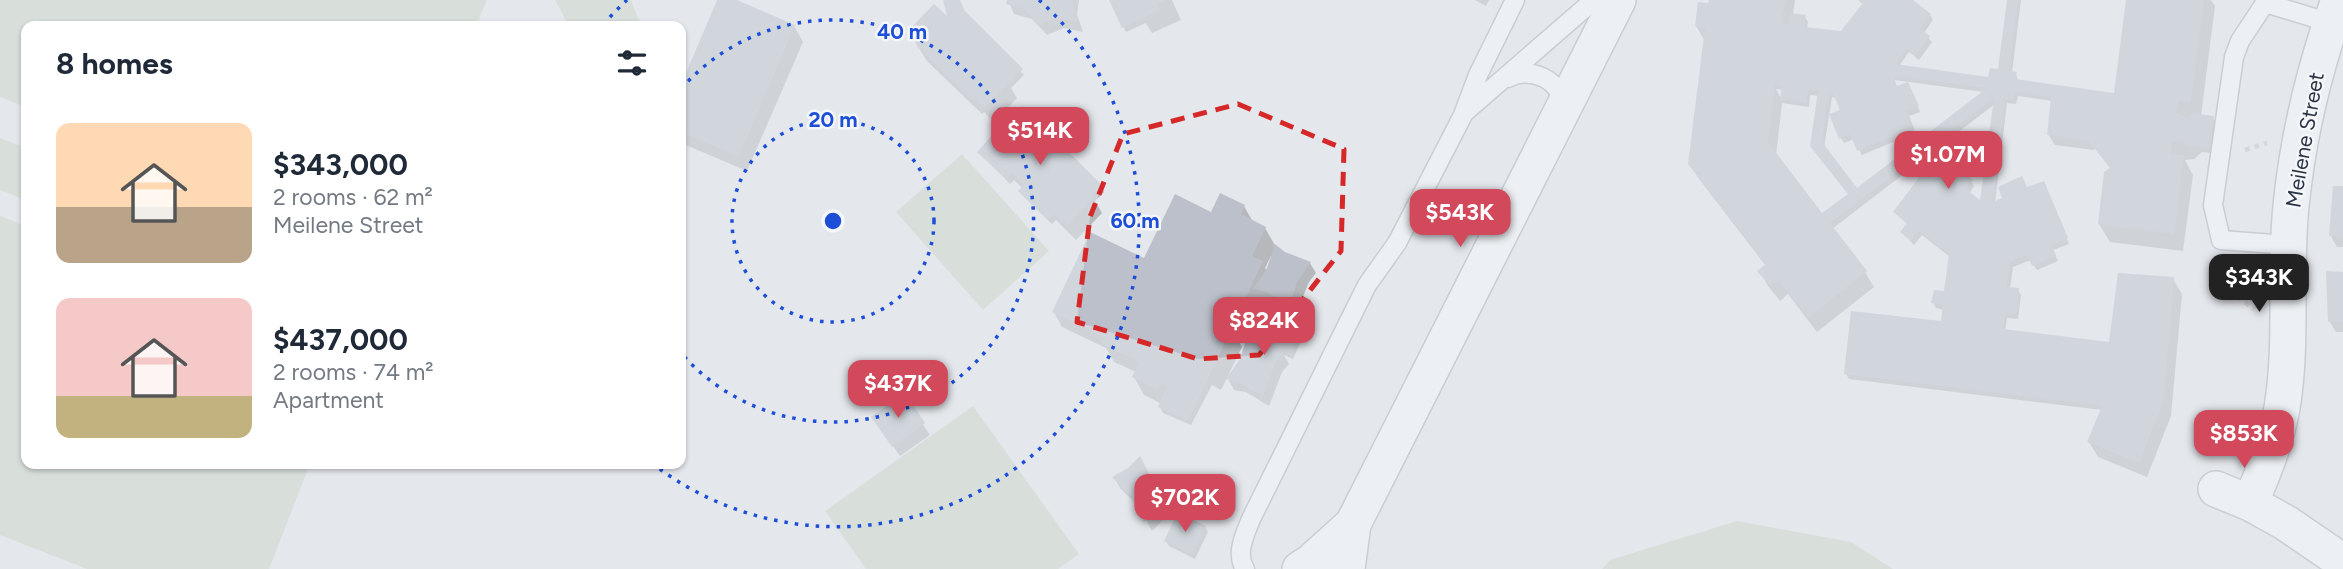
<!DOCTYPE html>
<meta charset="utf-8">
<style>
:root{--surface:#fff;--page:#f6f6f7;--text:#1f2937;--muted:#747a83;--accent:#d1495b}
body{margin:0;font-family:Figtree,sans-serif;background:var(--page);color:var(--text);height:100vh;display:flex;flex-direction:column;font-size:26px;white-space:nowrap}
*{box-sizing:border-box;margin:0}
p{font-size:23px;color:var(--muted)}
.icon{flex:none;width:38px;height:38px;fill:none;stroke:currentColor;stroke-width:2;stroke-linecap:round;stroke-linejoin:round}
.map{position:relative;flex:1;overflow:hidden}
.drawer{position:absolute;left:21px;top:21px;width:665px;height:448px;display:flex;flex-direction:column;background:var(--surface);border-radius:14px;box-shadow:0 2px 5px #0004}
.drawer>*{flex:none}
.price{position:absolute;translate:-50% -60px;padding:0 16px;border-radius:14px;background:var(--accent);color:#fff;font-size:23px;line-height:46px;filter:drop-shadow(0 2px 4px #0008)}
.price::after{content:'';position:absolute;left:50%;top:42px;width:21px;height:16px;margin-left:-10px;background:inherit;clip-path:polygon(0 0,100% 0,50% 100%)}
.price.on{background:#222;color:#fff}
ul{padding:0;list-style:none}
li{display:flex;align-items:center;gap:21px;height:175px;padding:0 35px}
li span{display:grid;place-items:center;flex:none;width:196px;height:140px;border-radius:14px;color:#555}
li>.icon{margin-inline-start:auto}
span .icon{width:84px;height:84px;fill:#fffc;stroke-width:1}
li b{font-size:30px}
h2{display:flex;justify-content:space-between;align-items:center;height:84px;padding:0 35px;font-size:30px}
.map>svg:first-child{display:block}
.green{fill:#c9d6c5}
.shadow{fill:#0003;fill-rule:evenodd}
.building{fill:#bbc0ca;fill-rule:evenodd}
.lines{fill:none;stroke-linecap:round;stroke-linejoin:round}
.service-casing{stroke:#a9aeb7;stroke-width:21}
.minor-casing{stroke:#a9aeb7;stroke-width:38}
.path{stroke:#c2c5cb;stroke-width:4.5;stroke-dasharray:5 5;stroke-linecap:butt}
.service{stroke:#f7f8fa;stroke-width:18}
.minor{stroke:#f7f8fa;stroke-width:35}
.marked{fill:none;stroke:#d62828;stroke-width:5;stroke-dasharray:14 9;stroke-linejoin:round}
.ring{fill:none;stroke:#1d4ed8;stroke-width:3.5;stroke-dasharray:3.5 7}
.labels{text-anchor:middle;stroke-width:5;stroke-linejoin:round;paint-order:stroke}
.street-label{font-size:21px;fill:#2b3445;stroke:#f4f6f9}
.centre{fill:#1d4ed8;stroke:#f4f6f9;stroke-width:3.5}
.ring-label{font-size:21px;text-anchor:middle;font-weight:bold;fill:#1d4ed8;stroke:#f4f6f9;stroke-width:5;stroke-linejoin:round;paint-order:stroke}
</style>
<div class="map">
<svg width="2343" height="569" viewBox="0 0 2343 569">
<rect width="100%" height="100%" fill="#e4e7ec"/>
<path class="green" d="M 0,0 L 487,0 L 476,26 L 26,26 L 26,107 L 0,97 Z
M 555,0 L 631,0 L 641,26 L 569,26 Z
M 0,138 L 26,148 L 26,200 L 0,190 Z
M 962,154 L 1049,251 L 983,310 L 896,212 Z
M 0,216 L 26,226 L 26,464 L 310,464 L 269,569 L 87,569 L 0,535 Z
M 973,406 L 1079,554 L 1058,569 L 866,569 L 825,511 Z
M 1737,521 L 1851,542 L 1893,569 L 1602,569 L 1610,560 Z"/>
<path class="shadow" d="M 719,0 L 732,0 L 794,26 L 803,42 L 747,171 L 681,143 L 681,89 Z
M 943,0 L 960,0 L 965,13 L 1024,75 L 1011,88 L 1017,98 L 994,122 L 984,112 L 982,114 L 927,61 L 909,32 L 947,18 L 950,15 Z
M 1008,0 L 1079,0 L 1077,14 L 1083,32 L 1064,28 L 1047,35 L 1032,19 L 1014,14 Z
M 1111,0 L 1172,0 L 1181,20 L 1152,33 L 1146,23 L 1126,32 Z
M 1475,0 L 1489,0 L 1486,6 Z
M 1710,0 L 1795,0 L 1793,15 L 1805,17 L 1808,22 L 1807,29 L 1842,33 L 1864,5 L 1858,0 L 1910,0 L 1930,15 L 1933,20 L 1924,33 L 1932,42 L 1919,60 L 1909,52 L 1899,66 L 1989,79 L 1999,71 L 2008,0 L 2021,0 L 2012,73 L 2016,74 L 2018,82 L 2116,95 L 2128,0 L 2211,0 L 2215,6 L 2201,116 L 2213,118 L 2216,123 L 2212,153 L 2202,152 L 2194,159 L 2185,160 L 2193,175 L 2183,251 L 2110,242 L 2099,224 L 2111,169 L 2095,148 L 2094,150 L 2055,145 L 2048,134 L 2052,101 L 2018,96 L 2016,104 L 2007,103 L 1995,203 L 2027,189 L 2046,188 L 2069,244 L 2053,250 L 2058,261 L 2037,270 L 2031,260 L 2013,267 L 2010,289 L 2018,290 L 2021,295 L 2018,319 L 2007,318 L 2005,331 L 2111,344 L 2173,279 L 2182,294 L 2171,416 L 2147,477 L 2098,457 L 2089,442 L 2102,410 L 1849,379 L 1846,374 L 1942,323 L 1944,310 L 1936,308 L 1933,303 L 1946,293 L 1950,257 L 1922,235 L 1914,245 L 1902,232 L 1908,225 L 1895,212 L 1944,176 L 1971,181 L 1974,186 L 1969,194 L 1982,203 L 1995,104 L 1832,229 L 1865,272 L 1874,287 L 1817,332 L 1788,294 L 1780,301 L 1768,286 L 1760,271 L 1766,266 L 1699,179 L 1690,163 L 1705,41 L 1696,26 L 1710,5 ZM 1894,80 L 1984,92 L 1857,190 L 1824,148 L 1832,97 L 1837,98 L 1842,111 L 1841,138 L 1844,143 L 1854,139 L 1862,155 L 1915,133 L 1909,116 L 1920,112 L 1910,89 L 1897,88 ZM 1776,89 L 1783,90 L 1782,100 ZM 1810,95 L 1819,96 L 1815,152 L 1849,195 L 1822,216 L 1776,156 L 1782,103 L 1809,107 Z
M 980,152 L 1101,186 L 1104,192 L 1095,201 L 1102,213 L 1076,240 L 1056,220 L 1052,224 L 1023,196 L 1023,189 L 1014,180 L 1010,184 Z
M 2343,188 L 2343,247 L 2337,247 L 2331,236 Z
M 1244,206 L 1253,222 L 1265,228 L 1276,247 L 1284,254 L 1310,263 L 1316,273 L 1309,282 L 1295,316 L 1273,301 L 1263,300 L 1254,321 L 1243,316 L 1234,334 L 1242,347 L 1221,390 L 1212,385 L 1191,425 L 1163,413 L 1160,407 L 1162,404 L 1144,395 L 1134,377 L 1136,372 L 1114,362 L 1106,348 L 1062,327 L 1054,312 L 1145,260 L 1212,214 ZM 1271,256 L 1273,257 L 1267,271 L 1265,268 Z
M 2343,273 L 2343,332 L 2336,332 L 2329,321 Z
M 1300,332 L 1303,337 L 1293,359 L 1284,355 L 1289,364 L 1282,372 L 1269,406 L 1246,392 L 1234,390 L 1227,377 L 1258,345 L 1270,349 L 1267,343 Z
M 904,396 L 930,435 L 900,456 L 880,428 Z
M 1114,477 L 1153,484 L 1171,502 L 1177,513 L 1163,520 L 1152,531 L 1138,506 L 1120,488 Z
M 1205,527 L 1208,532 L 1195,559 L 1169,546 L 1166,541 Z"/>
<path class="building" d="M 717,0 L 737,0 L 795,25 L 739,157 L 681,132 L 681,85 Z
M 943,0 L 960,0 L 964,10 L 1023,69 L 984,108 L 975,98 L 972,100 L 916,45 L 919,44 L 907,32 L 934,4 L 947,16 Z
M 1007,0 L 1072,0 L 1079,22 L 1057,18 L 1039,25 L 1024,9 L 1006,4 Z
M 1109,0 L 1167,0 L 1157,4 L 1160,10 L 1122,28 Z
M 1709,0 L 1785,0 L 1782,24 L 1789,25 L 1790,13 L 1806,15 L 1804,27 L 1841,31 L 1863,3 L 1859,0 L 1913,0 L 1931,14 L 1920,29 L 1930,36 L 1915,56 L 1906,48 L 1895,64 L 1988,77 L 1990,68 L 1998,69 L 2007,0 L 2018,0 L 2009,71 L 2017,72 L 2015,79 L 2114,93 L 2126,0 L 2204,0 L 2191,102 L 2178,101 L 2176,113 L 2188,118 L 2190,113 L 2214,116 L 2209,149 L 2186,146 L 2184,141 L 2172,143 L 2171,155 L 2184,155 L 2174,234 L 2098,224 L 2104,172 L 2110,168 L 2088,140 L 2047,135 L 2051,97 L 2015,92 L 2013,100 L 2005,99 L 1993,202 L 2002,198 L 1998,187 L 2022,176 L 2027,187 L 2044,181 L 2068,238 L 2052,245 L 2056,256 L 2032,266 L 2027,255 L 2010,262 L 2007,287 L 2019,288 L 2016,314 L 2005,313 L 2003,329 L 2109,342 L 2118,273 L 2174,277 L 2164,400 L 2139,463 L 2087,442 L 2102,406 L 1844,374 L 1851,311 L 1941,321 L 1943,305 L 1931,303 L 1934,290 L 1944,291 L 1949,254 L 1919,231 L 1911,241 L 1900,232 L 1907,223 L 1893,212 L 1930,163 L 1944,173 L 1951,164 L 1973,180 L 1966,189 L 1980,200 L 1994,98 L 1830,223 L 1867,271 L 1808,318 L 1778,280 L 1771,287 L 1757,271 L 1766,264 L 1688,164 L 1705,28 L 1695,26 L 1698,2 L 1708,3 ZM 1893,76 L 1987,88 L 1857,188 L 1822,142 L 1829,93 L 1833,93 L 1840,110 L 1829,114 L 1839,139 L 1850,134 L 1857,151 L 1914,128 L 1907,111 L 1919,106 L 1908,82 L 1897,86 ZM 1775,85 L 1782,86 L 1780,98 L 1807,103 L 1808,90 L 1818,91 L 1810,146 L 1848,194 L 1822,213 L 1768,142 Z
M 1022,106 L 1102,185 L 1093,195 L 1095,197 L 1067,226 L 1054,214 L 1048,220 L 1018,191 L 1024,185 L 1012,173 L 1007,180 L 977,152 L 1010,115 L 1012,116 Z
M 2333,186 L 2343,186 L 2343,237 L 2329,236 Z
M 1220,193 L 1245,205 L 1241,214 L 1266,227 L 1252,256 L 1263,261 L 1188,421 L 1158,407 L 1167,386 L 1161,383 L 1158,390 L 1132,377 L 1139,362 L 1102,344 L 1104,337 L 1052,312 L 1090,232 L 1144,258 L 1175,194 L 1211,212 Z
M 1275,244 L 1285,252 L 1311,262 L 1297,282 L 1289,307 L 1265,291 L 1253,289 L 1267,268 Z
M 2326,271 L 2343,272 L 2343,322 L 2328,322 Z
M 1276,319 L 1302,331 L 1290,355 L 1284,352 L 1276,361 L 1263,397 L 1238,382 L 1226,379 L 1240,359 L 1248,334 L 1259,343 L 1284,352 L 1265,343 Z
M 905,393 L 925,423 L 892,447 L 871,417 Z
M 1140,456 L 1153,481 L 1173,501 L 1157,510 L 1144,522 L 1131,496 L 1112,477 L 1128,468 Z
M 1178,512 L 1206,526 L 1192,555 L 1164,541 Z"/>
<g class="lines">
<defs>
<path id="service" d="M 1508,78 C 1529,66 1562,79 1562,106
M 1465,112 L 1594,0
M 2289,245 L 2221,240 L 2213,205 L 2234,57 L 2240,41 L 2265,3 L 2331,23
M 1245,569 C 1235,554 1245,534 1251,519 L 1367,285 L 1397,243 L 1463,115 L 1478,75 L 1515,0"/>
<path id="minor" d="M 2339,0 C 2315,66 2298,136 2291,206 C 2284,273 2293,342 2282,408 C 2276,441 2264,472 2250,503 L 2286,523 L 2343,562
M 2216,489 L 2250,503
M 1353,524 L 1618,0
M 1300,569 L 1311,562 L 1353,524 L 1347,569"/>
</defs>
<use href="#service" class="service-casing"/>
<use href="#minor" class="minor-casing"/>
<path class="path" d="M 2245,150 L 2267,143
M 2243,265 L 2240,299 L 2254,309"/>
<use href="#service" class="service"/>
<use href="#minor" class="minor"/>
</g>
<path d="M0 0H2343V569H0ZM 1238,104 L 1344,149 L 1341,251 L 1259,355 L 1198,359 L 1077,322 L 1090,217 L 1123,134 Z" fill="#e4e7ec" fill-opacity=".55" fill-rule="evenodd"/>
<path class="marked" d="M 1238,104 L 1344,149 L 1341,251 L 1259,355 L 1198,359 L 1077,322 L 1090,217 L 1123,134 Z"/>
<g class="ring">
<circle cx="833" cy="221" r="101"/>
<path d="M681 89A201 201 0 1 1 681 353"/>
<path d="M603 25A302 302 0 0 1 627 0M1039 0A302 302 0 0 1 653 464"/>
</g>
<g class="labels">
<g class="street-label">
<text transform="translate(2305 140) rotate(-80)" y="7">Meilene Street</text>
</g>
</g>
<circle cx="833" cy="221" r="10" class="centre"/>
<g class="ring-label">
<text x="902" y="39">40 m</text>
<text x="833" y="127">20 m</text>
<text x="1135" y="228">60 m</text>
</g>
</svg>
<b class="price" style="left:1040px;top:167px">$514K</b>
<b class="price" style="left:1948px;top:191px">$1.07M</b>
<b class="price" style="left:1460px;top:249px">$543K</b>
<b class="price on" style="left:2259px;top:314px">$343K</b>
<b class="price" style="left:1264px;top:357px">$824K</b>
<b class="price" style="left:898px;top:420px">$437K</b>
<b class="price" style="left:2244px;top:470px">$853K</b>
<b class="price" style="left:1185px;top:534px">$702K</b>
<section class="drawer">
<h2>8 homes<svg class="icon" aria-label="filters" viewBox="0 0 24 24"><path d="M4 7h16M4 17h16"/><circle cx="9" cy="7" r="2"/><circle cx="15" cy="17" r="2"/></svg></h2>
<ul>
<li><span style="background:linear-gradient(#ffd9b3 60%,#b9a48a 0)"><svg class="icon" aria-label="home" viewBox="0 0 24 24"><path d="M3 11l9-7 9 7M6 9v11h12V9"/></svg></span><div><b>$343,000</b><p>2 rooms · 62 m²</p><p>Meilene Street</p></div></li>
<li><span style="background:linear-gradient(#f6c9c9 70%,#c2b280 0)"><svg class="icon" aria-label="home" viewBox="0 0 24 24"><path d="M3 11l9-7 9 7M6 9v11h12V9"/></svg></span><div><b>$437,000</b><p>2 rooms · 74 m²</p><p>Apartment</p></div></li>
</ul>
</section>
</div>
